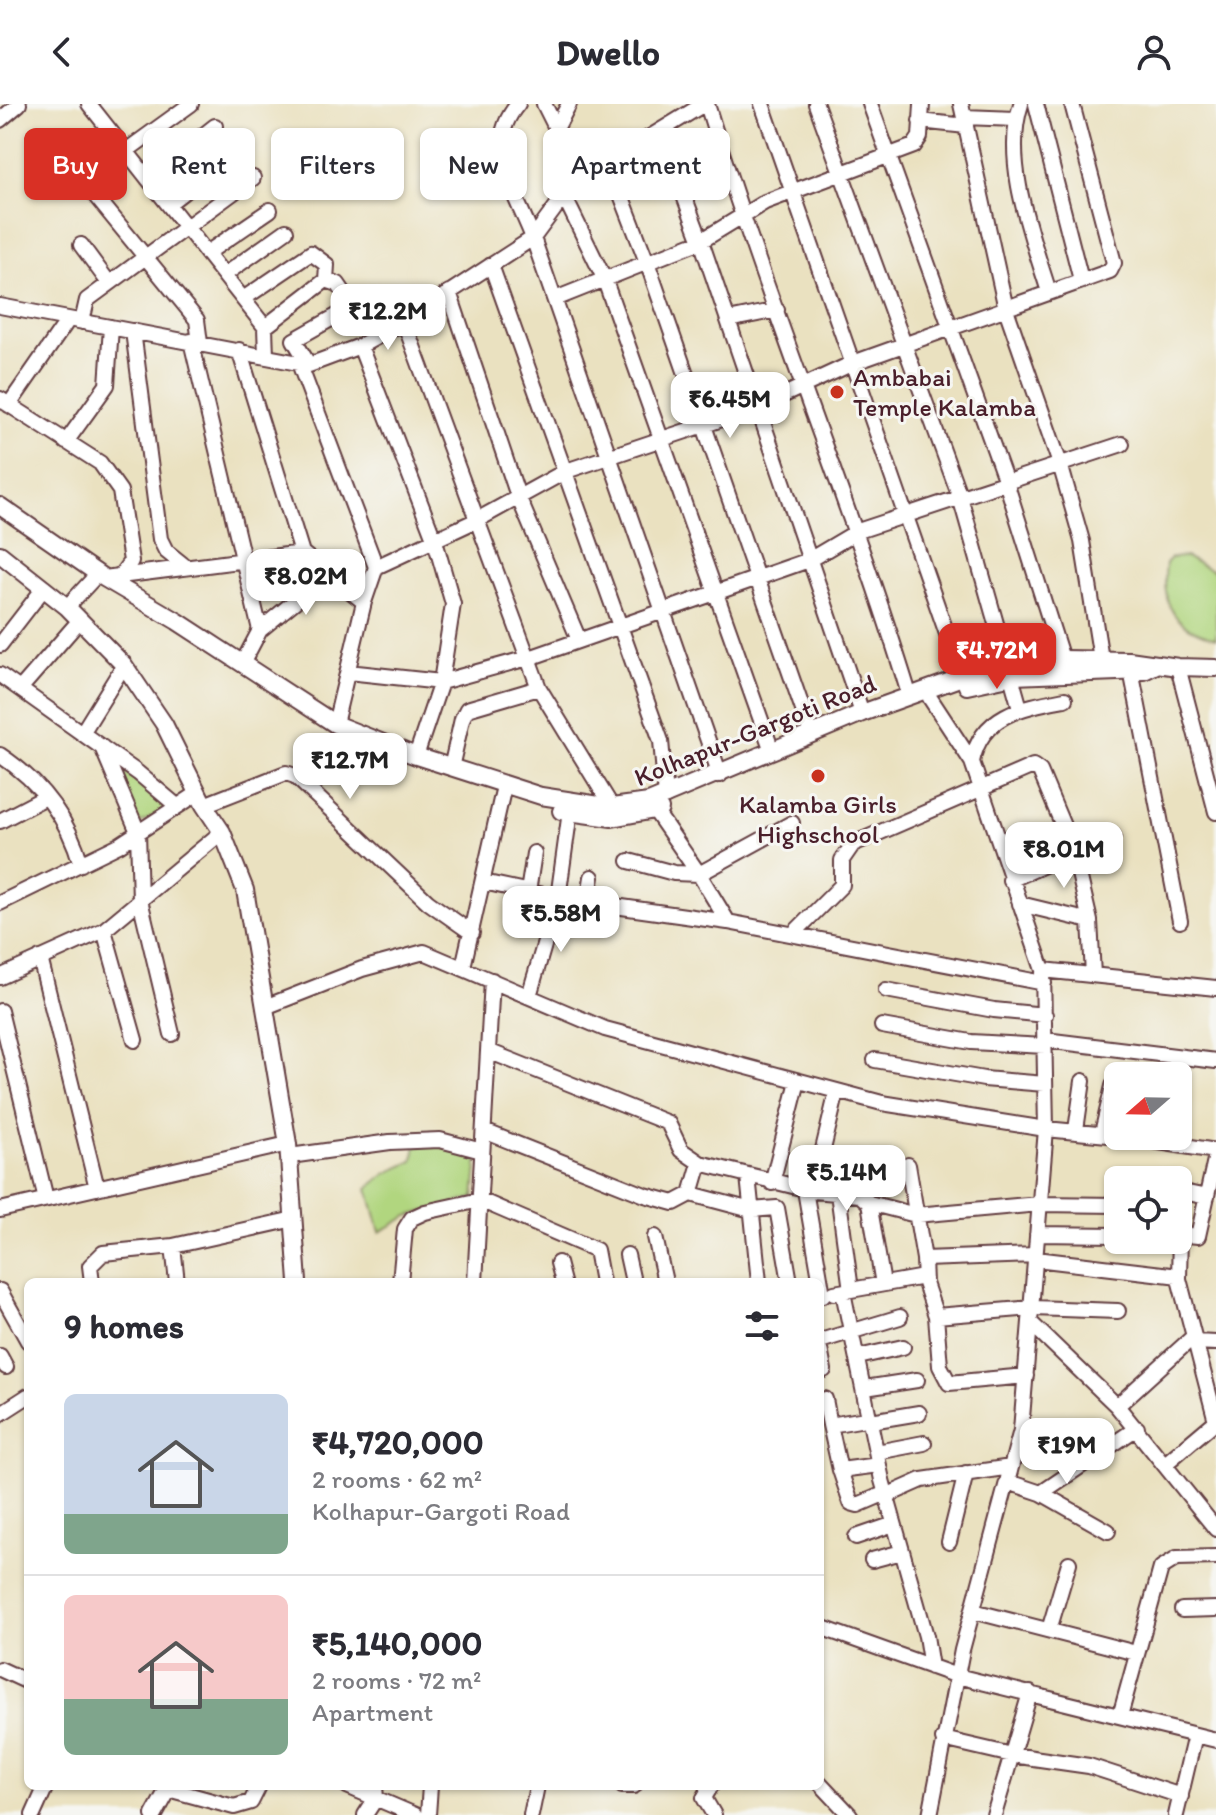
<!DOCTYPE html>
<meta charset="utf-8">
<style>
:root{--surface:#fff;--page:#f2f2f3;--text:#2b2b33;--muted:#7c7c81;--line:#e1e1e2;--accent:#d93025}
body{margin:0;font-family:Itim,sans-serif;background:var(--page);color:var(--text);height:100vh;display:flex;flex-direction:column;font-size:30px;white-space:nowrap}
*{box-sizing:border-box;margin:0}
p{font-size:26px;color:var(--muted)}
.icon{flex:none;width:44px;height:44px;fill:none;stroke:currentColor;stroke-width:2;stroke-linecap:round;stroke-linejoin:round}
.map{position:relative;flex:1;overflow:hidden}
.details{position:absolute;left:24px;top:1174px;width:800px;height:512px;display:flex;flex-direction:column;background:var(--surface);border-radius:12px;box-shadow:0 2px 6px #0004}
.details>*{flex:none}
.hud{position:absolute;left:24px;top:24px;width:800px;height:72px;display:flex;gap:16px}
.needle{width:52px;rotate:250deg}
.buttons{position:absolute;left:1104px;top:958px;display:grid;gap:16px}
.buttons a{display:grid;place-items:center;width:88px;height:88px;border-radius:12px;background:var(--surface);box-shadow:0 2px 6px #0004;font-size:40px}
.price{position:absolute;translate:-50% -68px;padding:0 18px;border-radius:16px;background:#fff;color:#222;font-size:26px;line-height:52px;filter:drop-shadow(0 2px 4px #0008)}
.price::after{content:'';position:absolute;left:50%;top:48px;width:24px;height:18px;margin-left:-12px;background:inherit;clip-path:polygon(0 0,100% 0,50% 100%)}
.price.selected{background:var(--accent);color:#fff}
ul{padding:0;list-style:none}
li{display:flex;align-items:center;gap:24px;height:200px;padding:0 40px}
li+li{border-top:2px solid var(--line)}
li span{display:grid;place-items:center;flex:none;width:224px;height:160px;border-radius:12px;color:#555}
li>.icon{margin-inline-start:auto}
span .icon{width:96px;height:96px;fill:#fffc;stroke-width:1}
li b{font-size:34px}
h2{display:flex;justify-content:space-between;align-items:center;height:96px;padding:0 40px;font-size:34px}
.pill{padding:0 28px;border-radius:12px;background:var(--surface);box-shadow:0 2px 6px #0004;font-size:28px;line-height:72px}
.pill.selected{background:var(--accent);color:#fff}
header{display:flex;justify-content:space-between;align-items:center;height:104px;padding:0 40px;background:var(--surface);font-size:36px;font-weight:800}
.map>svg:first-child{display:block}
.green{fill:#b1d67f;stroke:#7e7a55;stroke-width:2}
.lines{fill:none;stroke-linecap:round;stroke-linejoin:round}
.minor-casing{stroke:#623c41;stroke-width:18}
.major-casing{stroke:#623c41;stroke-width:20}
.minor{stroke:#fff;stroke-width:14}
.major{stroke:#fff;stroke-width:16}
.poi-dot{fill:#c8321e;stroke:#f6f6f2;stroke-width:3}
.labels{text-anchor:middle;stroke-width:6;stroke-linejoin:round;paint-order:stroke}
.poi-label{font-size:26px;fill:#4a1f2b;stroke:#f6f6f2;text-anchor:start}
.street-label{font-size:26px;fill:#4a1f2b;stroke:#f6f6f2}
</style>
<header><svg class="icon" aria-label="back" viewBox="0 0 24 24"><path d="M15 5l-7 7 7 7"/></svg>Dwello<svg class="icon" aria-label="person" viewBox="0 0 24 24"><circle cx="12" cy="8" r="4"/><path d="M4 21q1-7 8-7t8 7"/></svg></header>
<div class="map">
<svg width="1216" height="1711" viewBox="0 0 1216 1711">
<rect width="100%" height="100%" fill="#f6f6f2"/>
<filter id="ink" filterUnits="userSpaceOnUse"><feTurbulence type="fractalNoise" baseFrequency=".0125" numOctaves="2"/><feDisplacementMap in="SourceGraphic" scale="16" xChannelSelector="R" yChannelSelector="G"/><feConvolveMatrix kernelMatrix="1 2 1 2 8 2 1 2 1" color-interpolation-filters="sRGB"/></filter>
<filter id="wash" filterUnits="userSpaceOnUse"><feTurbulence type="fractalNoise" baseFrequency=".006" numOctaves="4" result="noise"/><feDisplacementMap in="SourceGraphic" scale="32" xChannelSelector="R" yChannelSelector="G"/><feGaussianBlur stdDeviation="1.8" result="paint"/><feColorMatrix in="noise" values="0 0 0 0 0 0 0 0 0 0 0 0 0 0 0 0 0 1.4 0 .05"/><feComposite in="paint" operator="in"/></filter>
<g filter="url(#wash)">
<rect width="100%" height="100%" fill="#eae1c0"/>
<path class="green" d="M 1185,453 L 1216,468 L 1216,534 C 1173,523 1161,502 1166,459 L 1171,454 Z
M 109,659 L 177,702 L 135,721 Z
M 439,1041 L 478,1051 L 474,1094 L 408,1112 L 380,1128 L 368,1084 L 387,1069 L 413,1057 L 416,1042 Z"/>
</g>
<g filter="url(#ink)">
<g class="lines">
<defs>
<path id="minor" d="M 89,0 L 265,223 L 266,252
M 518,0 C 481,43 516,89 533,134 L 720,671
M 544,0 L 566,44 L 586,72
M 707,0 C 767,199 848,391 909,590
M 762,0 L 962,573
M 816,0 L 960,393 L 1020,604
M 870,0 L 1006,378 L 1062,555
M 961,0 L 1006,205 L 1060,360 L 1082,437 L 1101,555
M 1021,0 C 1002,57 1032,133 1049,188
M 1036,0 L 1081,176
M 964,13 L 1016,15
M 0,16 L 19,0
M 920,17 L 966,22
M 556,25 L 569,0
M 660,28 L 701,137 L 862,609
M 126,47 L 191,0
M 62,51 L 197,216 L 200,239
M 608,57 L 647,158 L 811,629
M 148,75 L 215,22
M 564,92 L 604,174 L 772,647
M 168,100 L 238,46
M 81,141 L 109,179
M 207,149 L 270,106
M 491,161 L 661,637 L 666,692
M 224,171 L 286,127
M 449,188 L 518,392 L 579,536
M 243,195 L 311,149 L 327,161 L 326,176 L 338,180 L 375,234
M 555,195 L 701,137 L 765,98 L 914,42 L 920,33 L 922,0
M 0,202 L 309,261 L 360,242 L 404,218 L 533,134 L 564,92 L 586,72 L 704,0
M 728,216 L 777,206
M 82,218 L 87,196 L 253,74
M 404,218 L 539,584 L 612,703
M 265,223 L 326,176
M 133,227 L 160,435 L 166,447 L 186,463
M 191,237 L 260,526 L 242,560
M 360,242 L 435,437 L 453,500 L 441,578 L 416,652
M 239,246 L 302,449
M 299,259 L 376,463 L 364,498 L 335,620
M 309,261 L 294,236 L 354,202
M 0,295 L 100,359 L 120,387 L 131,457 L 120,472
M 9,301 L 68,216
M 66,338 L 107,281 L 111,223
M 376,463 L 477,416 L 566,367 L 758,303 L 853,259 L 1110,167 L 1114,159 L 1072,0
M 104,474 L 302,449 L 364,498
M 67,503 L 93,475 L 95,467
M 260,526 L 328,470
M 0,541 L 44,484
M 1129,556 L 1180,817
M 1178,563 L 1216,708
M 348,568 L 441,578 L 535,552 L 809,456 L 858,427 L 1122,340
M 0,571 L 138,669 L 177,702
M 20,585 L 80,516
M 930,594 L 972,658 L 1043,866 L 1046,1025 L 1021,1326 L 962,1546 L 930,1711
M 82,629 L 124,561
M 102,643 L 138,728 L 140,796 L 172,930
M 0,651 C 39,677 68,714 81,760
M 972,658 C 981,610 1023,603 1065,595
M 451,664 L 462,615 L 467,605 L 539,584
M 649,698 L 699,770 L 792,719
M 204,701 L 286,669 L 295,672 L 428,798 L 472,829
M 0,717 L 46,693
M 629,757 L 674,769 L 699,770 L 728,818 L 1044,879
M 1010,776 L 1074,748 L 1090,817 L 1093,871
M 483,778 L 558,794 L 571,700
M 528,788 L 534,749
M 588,798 L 592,773
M 0,799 L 119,741 L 198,689
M 1020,800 L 1090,817
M 104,826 L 135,936
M 794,829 L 842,781 L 842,756 L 853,740 L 1033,662 L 1040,667 L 1074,748 L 1113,732
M 40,854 L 97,1084
M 463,863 L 504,682
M 1043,866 L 1216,884
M 0,873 L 104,826 L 222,728
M 886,886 L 994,906 L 1045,911
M 529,892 L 558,794 L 728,818
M 265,903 L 362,865 L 424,848 L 605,925 L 882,999 L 1046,1025 L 1118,1032
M 0,907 L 46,1095
M 882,922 L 971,938 L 1045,942
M 1045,936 L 1216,957
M 488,947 L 668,1019 L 681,1046 L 700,1059
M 875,956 L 984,975 L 1045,980
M 1076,1026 L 1083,977
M 484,1027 L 645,1091 L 674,1099 L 691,1090
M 1102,1029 L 1113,982
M 1121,1032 L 1216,1047
M 290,1052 L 390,1038 L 440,1036 L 482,1047
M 908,1061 L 924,1155
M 748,1072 L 759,1178
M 772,1079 L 798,977
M 805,1086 L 823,1191
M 813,1087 L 837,987
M 1178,1087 L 1207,1093
M 838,1089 L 851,1186
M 869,1099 L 916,1111 L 1039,1100 L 1118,1101
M 0,1106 L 288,1040
M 1037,1130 L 1118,1131
M 1178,1130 L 1198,1132 L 1216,1051
M 1180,1130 L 1179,1175 L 1216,1317
M 655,1133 L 665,1178
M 173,1142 L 177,1178
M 627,1151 L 633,1178
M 1036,1151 L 924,1155 L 925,1179 L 936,1212 L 1033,1204 L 1118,1207
M 1036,1155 L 1179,1172
M 558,1159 L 563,1178
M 92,1178 L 90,1162 L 103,1149 L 173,1142 L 294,1115
M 400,1178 L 405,1125 L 412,1114 L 425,1108 L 480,1096 L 596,1146 L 602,1178
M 475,1178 L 492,876
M 790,1178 L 777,1104 L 751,1106 L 691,1090 L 700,1059 L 813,1087 L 860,1091 L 869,1099 L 883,1180
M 0,1187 L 28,1237
M 843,1188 L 882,1376 L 926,1532 L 931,1563
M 834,1189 L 924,1173
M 936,1212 L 940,1262 L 949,1279 L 1026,1272
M 1032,1220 L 1117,1302 L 1216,1425
M 820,1237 L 900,1213
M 1195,1238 L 1216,1239
M 820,1245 L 824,1266
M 0,1252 L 6,1263
M 858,1253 L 903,1243
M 865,1284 L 917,1276
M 825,1295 L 830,1321
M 1117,1302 L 1193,1233
M 0,1310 L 28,1292
M 871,1314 L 830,1321 L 840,1366 L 879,1361
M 871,1317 L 919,1309
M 877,1348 L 924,1339
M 1165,1360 L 1216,1317
M 840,1366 L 851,1399 L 858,1401 L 886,1389
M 1008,1378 L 1041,1389 L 1108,1427
M 1041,1389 L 1137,1324
M 886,1392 L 922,1376 L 1011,1363
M 856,1433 L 894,1420
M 949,1438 L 966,1369
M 872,1456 L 902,1448
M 1182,1506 L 1216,1505
M 973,1507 L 1136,1549
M 820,1523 L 957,1572 L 1216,1636
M 1049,1526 L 1069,1459
M 0,1565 L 28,1578
M 1120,1612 L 1161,1464 L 1177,1454 L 1216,1453
M 943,1635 L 1012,1651 L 1089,1662 L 1181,1692
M 820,1679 L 850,1711
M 347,1682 L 415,1711
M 622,1682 L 634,1682
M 711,1682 L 704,1694 L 714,1711
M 168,1685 L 234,1703 L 251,1698 L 259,1682
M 33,1711 L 46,1682
M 365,1711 L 376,1694 L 375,1682
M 428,1711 L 430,1682
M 531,1711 L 537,1682
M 994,1711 L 1030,1589
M 1176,1711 L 1195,1631"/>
<path id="major" d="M 0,402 L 104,474 L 177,517 L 335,620 L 416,652 L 541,692 L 612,703 L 649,698 L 862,609 L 979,567 L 1062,555 L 1129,556 L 1178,563 L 1216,564
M 0,450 L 67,503 L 124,561 L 164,620 L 204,701 L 222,728 L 245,786 L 288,1040 L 298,1178
M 967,582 L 1013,572 L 1144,567 L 1158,560
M 561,707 L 612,714 L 660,705
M 154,1711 L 170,1682"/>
</defs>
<use href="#minor" class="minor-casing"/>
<use href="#major" class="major-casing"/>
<use href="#minor" class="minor"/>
<use href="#major" class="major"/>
</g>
</g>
<g class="poi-dot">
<circle cx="837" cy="288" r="8"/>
<circle cx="818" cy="672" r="8"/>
</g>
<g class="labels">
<g class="poi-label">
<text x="853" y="282">Ambabai<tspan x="853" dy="30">Temple Kalamba</tspan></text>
<text x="818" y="709" text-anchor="middle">Kalamba Girls<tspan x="818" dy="30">Highschool</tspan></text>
</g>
<g class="street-label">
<text transform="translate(755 626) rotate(-22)" y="9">Kolhapur-Gargoti Road</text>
</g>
</g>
</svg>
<div class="buttons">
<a><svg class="needle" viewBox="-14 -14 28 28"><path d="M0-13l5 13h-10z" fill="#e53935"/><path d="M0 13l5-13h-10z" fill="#7c7c81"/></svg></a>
<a><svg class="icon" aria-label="locate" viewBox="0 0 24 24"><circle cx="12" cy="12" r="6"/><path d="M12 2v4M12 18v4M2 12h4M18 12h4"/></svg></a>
</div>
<b class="price" style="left:388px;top:248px">₹12.2M</b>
<b class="price" style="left:730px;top:336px">₹6.45M</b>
<b class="price" style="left:306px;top:513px">₹8.02M</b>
<b class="price selected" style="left:997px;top:587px">₹4.72M</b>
<b class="price" style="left:350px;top:697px">₹12.7M</b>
<b class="price" style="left:1064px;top:786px">₹8.01M</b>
<b class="price" style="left:561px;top:850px">₹5.58M</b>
<b class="price" style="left:847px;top:1109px">₹5.14M</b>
<b class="price" style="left:1067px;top:1382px">₹19M</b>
<div class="hud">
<a class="pill selected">Buy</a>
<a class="pill">Rent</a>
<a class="pill">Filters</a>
<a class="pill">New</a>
<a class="pill">Apartment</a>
</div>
<section class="details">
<h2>9 homes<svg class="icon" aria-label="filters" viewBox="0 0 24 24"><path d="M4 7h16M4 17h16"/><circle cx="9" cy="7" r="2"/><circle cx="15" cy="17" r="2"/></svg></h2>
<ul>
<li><span style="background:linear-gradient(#c9d6e8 75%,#7fa58c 0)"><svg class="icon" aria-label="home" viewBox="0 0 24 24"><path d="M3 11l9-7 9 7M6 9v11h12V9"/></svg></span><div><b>₹4,720,000</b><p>2 rooms · 62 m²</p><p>Kolhapur-Gargoti Road</p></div></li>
<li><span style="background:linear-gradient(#f6c9c9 65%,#7fa58c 0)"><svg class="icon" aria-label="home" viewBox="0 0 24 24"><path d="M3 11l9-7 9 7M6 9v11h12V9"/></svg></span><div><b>₹5,140,000</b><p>2 rooms · 72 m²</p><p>Apartment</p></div></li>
</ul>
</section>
</div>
